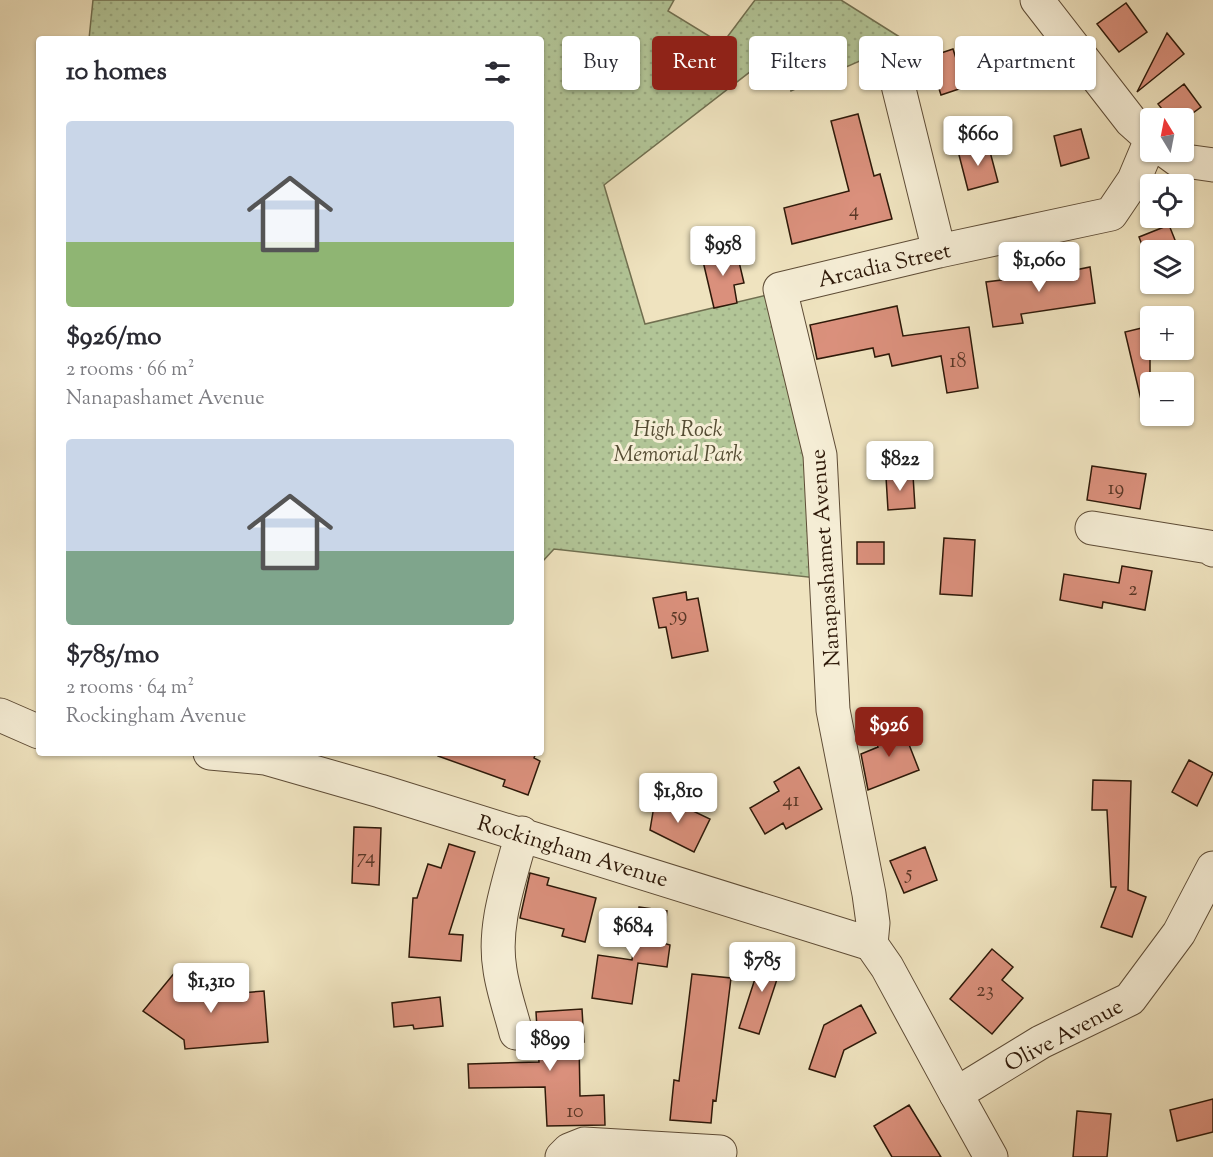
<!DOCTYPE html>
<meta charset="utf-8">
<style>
:root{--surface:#fff;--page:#f7f7f7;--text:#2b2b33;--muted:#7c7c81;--accent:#8f2418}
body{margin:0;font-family:"Sorts Mill Goudy",serif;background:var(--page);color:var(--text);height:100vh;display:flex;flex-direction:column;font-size:22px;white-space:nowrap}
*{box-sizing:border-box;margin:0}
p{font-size:20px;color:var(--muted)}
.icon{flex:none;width:33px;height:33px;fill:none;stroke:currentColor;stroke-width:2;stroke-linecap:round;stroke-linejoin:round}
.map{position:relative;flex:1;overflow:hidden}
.drawer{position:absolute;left:36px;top:36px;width:508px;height:720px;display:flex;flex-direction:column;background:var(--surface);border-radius:6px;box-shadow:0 2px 4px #0004}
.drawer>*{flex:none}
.top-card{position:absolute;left:562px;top:36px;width:560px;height:54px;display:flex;gap:12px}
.needle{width:39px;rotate:350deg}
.tools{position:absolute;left:1140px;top:108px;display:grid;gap:12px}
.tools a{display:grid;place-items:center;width:54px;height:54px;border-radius:6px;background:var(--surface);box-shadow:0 2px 4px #0004;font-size:30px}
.price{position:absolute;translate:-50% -51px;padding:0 14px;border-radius:6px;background:#fff;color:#222;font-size:20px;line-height:39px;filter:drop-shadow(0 2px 3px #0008)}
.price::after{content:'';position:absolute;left:50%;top:36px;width:18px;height:14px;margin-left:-9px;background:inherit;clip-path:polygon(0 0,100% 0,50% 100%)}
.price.selected{background:var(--accent);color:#fff}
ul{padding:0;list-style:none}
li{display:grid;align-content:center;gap:12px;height:318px;padding:0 30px}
li span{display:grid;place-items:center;height:186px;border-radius:6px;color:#555}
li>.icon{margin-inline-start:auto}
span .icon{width:108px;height:108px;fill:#fffc;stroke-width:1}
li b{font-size:26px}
h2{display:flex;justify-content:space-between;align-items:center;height:72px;padding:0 30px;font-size:26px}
.tag{padding:0 21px;border-radius:6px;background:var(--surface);box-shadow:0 2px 4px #0004;font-size:21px;line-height:54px}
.tag.selected{background:var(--accent);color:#fff}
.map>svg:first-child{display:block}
.grass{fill:url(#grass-dots);stroke:#706f50;stroke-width:1.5}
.building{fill:#da907c;stroke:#2e1909;stroke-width:1.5}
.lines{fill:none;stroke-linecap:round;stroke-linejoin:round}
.minor-casing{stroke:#5e4c36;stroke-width:35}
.tertiary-casing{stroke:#5e4c36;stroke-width:35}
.minor{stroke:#f5edd5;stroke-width:33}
.tertiary{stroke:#f5edd5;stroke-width:33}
.labels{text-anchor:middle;stroke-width:6;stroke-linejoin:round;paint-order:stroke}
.number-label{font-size:20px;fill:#593726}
.street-label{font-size:22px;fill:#2e1909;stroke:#f5edd5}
.park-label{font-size:22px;font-style:italic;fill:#564d34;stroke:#f5edd5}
</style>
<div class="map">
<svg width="1213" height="1157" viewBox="0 0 1213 1157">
<defs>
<pattern id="grass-dots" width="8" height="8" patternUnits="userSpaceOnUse" patternTransform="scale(1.5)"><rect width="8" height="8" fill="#b2c597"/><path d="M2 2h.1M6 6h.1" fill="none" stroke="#99a981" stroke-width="1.8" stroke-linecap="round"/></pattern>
</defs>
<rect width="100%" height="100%" fill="#efe3bf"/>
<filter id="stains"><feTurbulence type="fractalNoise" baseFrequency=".00333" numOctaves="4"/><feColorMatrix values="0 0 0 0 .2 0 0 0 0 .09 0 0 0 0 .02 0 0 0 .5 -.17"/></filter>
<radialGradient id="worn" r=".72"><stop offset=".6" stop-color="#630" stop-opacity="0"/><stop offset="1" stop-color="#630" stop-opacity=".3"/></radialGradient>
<path class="grass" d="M 93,0 L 674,0 L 668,11 L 722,44 L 755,0 L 841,0 L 906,41 L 791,91 L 782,47 L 604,185 L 645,324 L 771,294 L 808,463 L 817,578 L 554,549 L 542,562 L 542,39 L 89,39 Z"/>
<path class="building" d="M 1126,3 L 1147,32 L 1119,52 L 1097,24 Z
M 1167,33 L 1184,54 L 1137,92 Z
M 953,49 L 965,87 L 941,95 L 929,57 Z
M 1184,84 L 1201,107 L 1186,118 L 1169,118 L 1158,104 Z
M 858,114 L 874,176 L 880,174 L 892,219 L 792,244 L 784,208 L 849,191 L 831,121 Z
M 1081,129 L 1089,158 L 1061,166 L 1054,136 Z
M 988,144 L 998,182 L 968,190 L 958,151 Z
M 1169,225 L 1179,250 L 1150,250 L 1150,266 L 1139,237 Z
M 736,249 L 744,283 L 734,285 L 737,303 L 714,308 L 702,257 Z
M 1074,262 L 1075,270 L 1090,267 L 1095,303 L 1021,314 L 1023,323 L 993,327 L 986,282 L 1050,274 L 1049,266 Z
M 897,306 L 903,336 L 969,327 L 978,388 L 947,393 L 941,356 L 892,366 L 889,354 L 875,357 L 873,348 L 817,359 L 810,325 Z
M 1150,326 L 1150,403 L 1142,404 L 1125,332 Z
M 1092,466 L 1146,474 L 1140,509 L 1087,500 Z
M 913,475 L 915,508 L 888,510 L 886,477 Z
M 944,538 L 975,540 L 972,596 L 940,594 Z
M 857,542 L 884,542 L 884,564 L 857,564 Z
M 1122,566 L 1152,571 L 1145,610 L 1103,602 L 1102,608 L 1060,600 L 1064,574 L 1119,583 Z
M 686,592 L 687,600 L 698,598 L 708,651 L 672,658 L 666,627 L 659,628 L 653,598 Z
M 901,724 L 919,770 L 868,790 L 861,754 L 878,747 L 873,736 Z
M 439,753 L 536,753 L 534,758 L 540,761 L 528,795 L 503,786 L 505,780 L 438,756 Z
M 1189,760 L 1213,773 L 1197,806 L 1172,792 Z
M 799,767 L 822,809 L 786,829 L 783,823 L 765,834 L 750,808 L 779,791 L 774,782 Z
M 1093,780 L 1131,781 L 1128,890 L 1146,897 L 1132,937 L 1101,927 L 1116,887 L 1111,887 L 1107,810 L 1092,810 Z
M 668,799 L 710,819 L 694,852 L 650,830 L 655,800 L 666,804 Z
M 354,827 L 381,828 L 379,885 L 352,883 Z
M 449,844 L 475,852 L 449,934 L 463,935 L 461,961 L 409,957 L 413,898 L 417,898 L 428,864 L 441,868 Z
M 925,847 L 937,880 L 904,893 L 890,861 Z
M 530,873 L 549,878 L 547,885 L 596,898 L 585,942 L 562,936 L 564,929 L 520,918 Z
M 639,907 L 667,911 L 663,943 L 670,945 L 667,967 L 638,963 L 632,1004 L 592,998 L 598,955 L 632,960 Z
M 992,949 L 1013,967 L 1002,980 L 1023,998 L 992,1034 L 950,999 Z
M 764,951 L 784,958 L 759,1034 L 739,1028 Z
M 176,971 L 178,986 L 239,981 L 240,993 L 264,991 L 268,1042 L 185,1049 L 184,1040 L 143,1011 Z
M 692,974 L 731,978 L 716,1101 L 713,1100 L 711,1123 L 670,1120 L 674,1080 L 679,1081 Z
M 440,997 L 443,1026 L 414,1029 L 413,1025 L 394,1027 L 392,1003 Z
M 861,1005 L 876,1033 L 844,1050 L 835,1077 L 809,1069 L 824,1025 Z
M 582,1009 L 584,1042 L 579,1042 L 580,1096 L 604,1095 L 605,1125 L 547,1126 L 545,1087 L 469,1088 L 468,1064 L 539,1062 L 536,1012 Z
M 1213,1099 L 1213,1132 L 1177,1141 L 1170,1110 Z
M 909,1105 L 941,1157 L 892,1157 L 874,1126 Z
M 1077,1111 L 1111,1114 L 1107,1157 L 1073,1157 Z"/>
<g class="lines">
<defs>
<path id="minor" d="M 1037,0 L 1131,121 L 1150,138
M 897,81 L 939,251
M 1167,152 L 1178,160 L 1213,165
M 1092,528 L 1209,547 L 1213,550
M 0,715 L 39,732
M 210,753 L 265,758 L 380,791 L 871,944 L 887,967 L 956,1094
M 871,944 L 873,923 L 869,894 L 833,710 L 820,455 L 780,289 L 939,251 L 1111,214 L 1134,180 L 1150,142
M 516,1033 C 511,1013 503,991 500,970 C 492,924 511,877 522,833
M 562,1157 L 569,1150 L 584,1144 L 720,1152"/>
<path id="tertiary" d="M 991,1157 L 956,1094 L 1041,1042 L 1130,999 L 1179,933 L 1213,868"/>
</defs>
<use href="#minor" class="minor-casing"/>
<use href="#tertiary" class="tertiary-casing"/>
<use href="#minor" class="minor"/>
<use href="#tertiary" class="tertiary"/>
</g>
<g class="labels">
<g class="number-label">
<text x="854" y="216">4</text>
<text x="958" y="367">18</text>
<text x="1116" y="494">19</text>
<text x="1133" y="595">2</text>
<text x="679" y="621">59</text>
<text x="791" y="806">41</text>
<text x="366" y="863">74</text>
<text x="909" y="879">5</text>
<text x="985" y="996">23</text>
<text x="575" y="1117">10</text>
</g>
<g class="street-label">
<text transform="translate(884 264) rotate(-13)" y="8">Arcadia Street</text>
<text transform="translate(824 558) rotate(-94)" y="8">Nanapashamet Avenue</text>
<text transform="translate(573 850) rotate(17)" y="8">Rockingham Avenue</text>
<text transform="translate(1063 1034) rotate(-28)" y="8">Olive Avenue</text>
</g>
<g class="park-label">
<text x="678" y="436">High Rock<tspan x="678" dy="25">Memorial Park</tspan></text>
</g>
</g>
<rect width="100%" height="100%" filter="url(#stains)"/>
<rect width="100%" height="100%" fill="url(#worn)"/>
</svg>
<div class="tools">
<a><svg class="needle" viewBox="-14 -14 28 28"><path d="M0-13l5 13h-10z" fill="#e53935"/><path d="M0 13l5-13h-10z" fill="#7c7c81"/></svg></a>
<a><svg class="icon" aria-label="locate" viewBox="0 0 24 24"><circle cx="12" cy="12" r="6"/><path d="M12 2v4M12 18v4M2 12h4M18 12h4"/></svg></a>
<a><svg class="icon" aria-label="layers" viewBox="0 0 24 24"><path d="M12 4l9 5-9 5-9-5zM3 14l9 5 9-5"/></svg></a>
<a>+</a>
<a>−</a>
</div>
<b class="price" style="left:978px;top:167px">$660</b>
<b class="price" style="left:723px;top:277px">$958</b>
<b class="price" style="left:1039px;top:293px">$1,060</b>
<b class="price" style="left:900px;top:492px">$822</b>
<b class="price selected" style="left:889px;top:758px">$926</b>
<b class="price" style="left:678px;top:824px">$1,810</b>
<b class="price" style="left:633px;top:959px">$684</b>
<b class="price" style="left:762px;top:993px">$785</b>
<b class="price" style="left:211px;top:1014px">$1,310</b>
<b class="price" style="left:550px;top:1072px">$899</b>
<div class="top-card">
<a class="tag">Buy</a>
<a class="tag selected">Rent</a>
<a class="tag">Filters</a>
<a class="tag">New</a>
<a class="tag">Apartment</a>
</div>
<section class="drawer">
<h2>10 homes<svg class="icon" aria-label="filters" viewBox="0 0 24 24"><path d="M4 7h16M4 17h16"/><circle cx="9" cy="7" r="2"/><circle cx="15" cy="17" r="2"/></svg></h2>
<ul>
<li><span style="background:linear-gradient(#c9d6e8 65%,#8fb573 0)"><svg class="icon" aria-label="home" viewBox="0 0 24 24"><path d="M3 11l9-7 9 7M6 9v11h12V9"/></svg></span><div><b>$926/mo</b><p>2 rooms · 66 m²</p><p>Nanapashamet Avenue</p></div></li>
<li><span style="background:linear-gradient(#c9d6e8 60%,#7fa58c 0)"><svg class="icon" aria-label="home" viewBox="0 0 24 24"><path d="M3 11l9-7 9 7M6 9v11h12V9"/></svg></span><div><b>$785/mo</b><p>2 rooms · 64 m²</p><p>Rockingham Avenue</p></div></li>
</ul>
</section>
</div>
